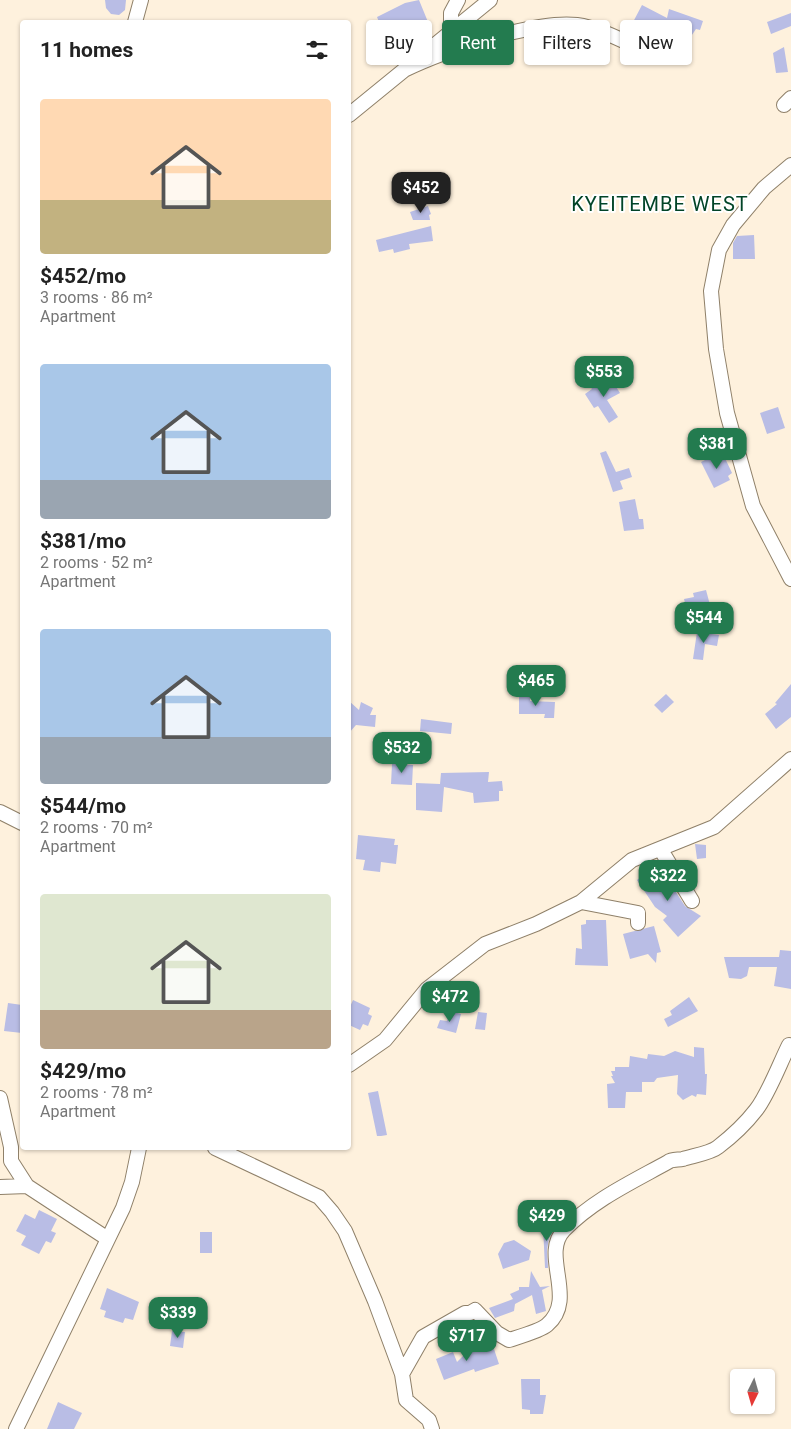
<!DOCTYPE html>
<meta charset="utf-8">
<style>
:root{--surface:#fff;--page:#f6f6f6;--text:#222;--muted:#767676;--accent:#237b4f}
body{margin:0;font-family:Roboto,sans-serif;background:var(--page);color:var(--text);height:100vh;display:flex;flex-direction:column;font-size:19px;white-space:nowrap}
*{box-sizing:border-box;margin:0}
p{font-size:16px;color:var(--muted)}
.icon{flex:none;width:28px;height:28px;fill:none;stroke:currentColor;stroke-width:2;stroke-linecap:round;stroke-linejoin:round}
.map{position:relative;flex:1;overflow:hidden}
.side{position:absolute;left:20px;top:20px;width:331px;height:1130px;display:flex;flex-direction:column;background:var(--surface);border-radius:5px;box-shadow:0 1px 4px #0004}
.side>*{flex:none}
.top-card{position:absolute;left:366px;top:20px;width:349px;height:45px;display:flex;gap:10px}
.needle{width:32px;rotate:185deg}
.fabs{position:absolute;left:730px;top:1369px;display:grid;gap:10px}
.fabs a{display:grid;place-items:center;width:45px;height:45px;border-radius:5px;background:var(--surface);box-shadow:0 1px 4px #0004;font-size:25px}
.price{position:absolute;translate:-50% -42px;padding:0 11px;border-radius:10px;background:var(--accent);color:#fff;font-size:16px;line-height:32px;filter:drop-shadow(0 1px 2px #0008)}
.price::after{content:'';position:absolute;left:50%;top:30px;width:15px;height:11px;margin-left:-8px;background:inherit;clip-path:polygon(0 0,100% 0,50% 100%)}
.price.selected{background:#222;color:#fff}
ul{padding:0;list-style:none}
li{display:grid;align-content:center;gap:10px;height:265px;padding:0 20px}
li span{display:grid;place-items:center;height:155px;border-radius:5px;color:#555}
li>.icon{margin-inline-start:auto}
span .icon{width:90px;height:90px;fill:#fffc;stroke-width:1}
li b{font-size:21px}
h2{display:flex;justify-content:space-between;align-items:center;height:60px;padding:0 20px;font-size:21px}
.chip{padding:0 18px;border-radius:5px;background:var(--surface);box-shadow:0 1px 4px #0004;font-size:18px;line-height:45px}
.chip.selected{background:var(--accent);color:#fff}
.map>svg:first-child{display:block}
.building{fill:#b9bde5}
.lines{fill:none;stroke-linecap:round;stroke-linejoin:round}
.minor-casing{stroke:#8f8069;stroke-width:16}
.minor{stroke:#fff;stroke-width:14}
.labels{text-anchor:middle;stroke-width:4;stroke-linejoin:round;paint-order:stroke}
.quarter-label{font-size:20px;letter-spacing:1px;fill:#024427;stroke:#fff}
</style>
<div class="map">
<svg width="791" height="1429" viewBox="0 0 791 1429">
<rect width="100%" height="100%" fill="#fef1dd"/>
<path class="building" d="M 105,0 L 126,0 L 125,10 L 119,15 L 111,14 L 106,8 Z
M 419,0 L 428,22 L 420,25 L 422,32 L 404,37 L 405,41 L 389,47 L 377,17 L 405,3 Z
M 642,5 L 667,18 L 669,9 L 703,21 L 700,30 L 696,29 L 673,63 L 657,52 L 652,44 L 634,36 L 639,28 L 632,24 Z
M 791,13 L 791,26 L 771,34 L 767,22 Z
M 784,47 L 788,72 L 776,73 L 773,53 Z
M 428,206 L 431,214 L 429,215 L 430,220 L 413,220 L 410,212 Z
M 431,226 L 433,241 L 409,244 L 410,249 L 394,253 L 393,249 L 379,252 L 376,240 Z
M 754,235 L 755,259 L 733,259 L 733,243 L 737,236 Z
M 611,379 L 620,393 L 607,400 L 618,417 L 609,423 L 598,406 L 594,408 L 585,394 L 592,389 L 590,386 L 601,380 L 603,383 Z
M 778,407 L 785,428 L 767,434 L 760,413 Z
M 606,451 L 616,472 L 629,468 L 632,477 L 620,481 L 623,489 L 613,492 L 600,453 Z
M 715,455 L 717,459 L 724,456 L 732,473 L 728,476 L 730,480 L 714,488 L 701,462 Z
M 635,499 L 639,519 L 643,519 L 644,529 L 624,531 L 619,502 Z
M 706,590 L 710,605 L 687,611 L 684,599 L 694,597 L 693,593 Z
M 697,632 L 719,635 L 717,646 L 705,644 L 703,660 L 693,659 Z
M 791,684 L 791,717 L 776,729 L 765,714 L 777,704 L 775,703 Z
M 666,694 L 674,702 L 662,713 L 654,705 Z
M 519,696 L 530,696 L 530,701 L 555,702 L 554,718 L 544,718 L 545,714 L 519,714 Z
M 349,701 L 359,710 L 361,702 L 373,708 L 370,715 L 376,715 L 375,727 L 356,725 L 349,733 Z
M 421,719 L 452,723 L 451,734 L 420,731 Z
M 392,764 L 413,765 L 412,785 L 391,784 Z
M 489,772 L 488,782 L 502,781 L 503,791 L 499,791 L 499,801 L 474,803 L 473,793 L 444,787 L 442,812 L 416,810 L 416,783 L 440,784 L 441,773 Z
M 358,835 L 395,839 L 394,845 L 398,845 L 396,864 L 381,862 L 380,872 L 363,870 L 365,860 L 356,859 Z
M 695,844 L 706,845 L 706,858 L 697,859 Z
M 654,867 L 672,886 L 685,906 L 701,916 L 678,937 L 663,920 L 667,916 L 655,907 L 637,880 Z
M 586,920 L 606,920 L 608,966 L 575,965 L 576,948 L 582,949 L 581,925 L 586,924 Z
M 654,926 L 661,952 L 657,953 L 656,963 L 648,954 L 630,959 L 623,934 Z
M 780,950 L 791,951 L 791,989 L 774,986 L 777,967 L 749,967 L 747,976 L 741,979 L 729,978 L 724,957 L 779,957 Z
M 689,997 L 698,1011 L 668,1027 L 664,1019 L 672,1015 L 670,1011 Z
M 353,1000 L 370,1008 L 368,1014 L 372,1016 L 368,1026 L 363,1024 L 360,1030 L 349,1025 L 349,1009 Z
M 8,1003 L 22,1005 L 22,1033 L 4,1031 Z
M 450,1011 L 461,1014 L 456,1033 L 437,1028 L 440,1020 L 447,1021 Z
M 478,1012 L 487,1013 L 485,1030 L 475,1029 Z
M 694,1047 L 704,1048 L 705,1074 L 707,1074 L 706,1095 L 697,1094 L 696,1097 L 692,1095 L 683,1100 L 677,1094 L 678,1075 L 657,1078 L 654,1082 L 642,1082 L 642,1092 L 626,1092 L 625,1108 L 608,1108 L 607,1084 L 615,1083 L 611,1076 L 613,1076 L 611,1071 L 615,1071 L 615,1067 L 629,1067 L 630,1056 L 647,1059 L 648,1054 L 664,1056 L 675,1051 L 694,1057 Z
M 378,1091 L 387,1135 L 381,1136 L 377,1136 L 368,1093 Z
M 39,1210 L 57,1219 L 51,1231 L 56,1233 L 51,1243 L 46,1241 L 39,1254 L 21,1245 L 26,1236 L 16,1231 L 25,1214 L 35,1219 Z
M 543,1226 L 555,1228 L 549,1238 L 547,1250 L 548,1268 L 545,1268 Z
M 200,1232 L 212,1232 L 212,1253 L 200,1253 Z
M 514,1240 L 531,1251 L 529,1260 L 503,1269 L 498,1254 L 504,1243 Z
M 531,1271 L 540,1287 L 550,1286 L 542,1290 L 546,1311 L 536,1314 L 532,1295 L 515,1304 L 514,1311 L 495,1318 L 489,1308 L 513,1299 L 510,1294 L 519,1290 L 519,1287 L 529,1287 Z
M 107,1288 L 139,1302 L 133,1320 L 125,1318 L 123,1323 L 104,1317 L 106,1311 L 100,1309 Z
M 172,1331 L 185,1332 L 183,1348 L 170,1346 Z
M 486,1344 L 489,1351 L 494,1349 L 499,1364 L 475,1372 L 474,1369 L 444,1380 L 436,1359 L 453,1352 L 457,1362 L 474,1345 L 478,1347 Z
M 521,1379 L 540,1379 L 540,1395 L 546,1395 L 543,1414 L 530,1414 L 530,1410 L 522,1409 Z
M 58,1402 L 82,1413 L 74,1429 L 47,1429 Z"/>
<g class="lines">
<defs>
<path id="minor" d="M 135,22 L 141,0
M 451,32 L 451,13 L 458,0
M 404,70 C 443,51 534,20 577,25 C 601,28 626,43 648,52
M 784,105 L 791,98
M 349,115 L 490,0
M 791,165 L 764,188 L 733,225 L 719,250 L 711,291 L 716,349 L 727,413 L 753,506 L 791,579
M 0,812 L 22,823
M 661,850 L 692,901
M 581,902 L 638,913 L 638,923
M 349,1065 L 385,1040 L 427,989 L 485,944 L 536,924 L 581,902 L 632,860 L 714,827 L 791,759
M 0,1098 L 11,1147 L 11,1161 L 27,1186
M 215,1148 L 319,1197 L 332,1212 L 345,1231 L 375,1301 L 402,1374 L 406,1400 L 429,1420 L 432,1429
M 0,1187 L 27,1186 L 108,1239
M 402,1374 L 423,1337 L 465,1313 L 470,1313 L 475,1310 L 497,1333 L 509,1340 C 518,1337 540,1331 547,1325 C 578,1299 540,1255 564,1230 C 593,1200 632,1182 668,1162 C 672,1159 678,1160 683,1159 C 692,1156 711,1153 718,1147 C 731,1137 746,1123 756,1110 C 768,1095 780,1063 789,1045
M 16,1429 L 123,1208 L 132,1182 L 139,1148"/>
</defs>
<use href="#minor" class="minor-casing"/>
<use href="#minor" class="minor"/>
</g>
<g class="labels">
<g class="quarter-label">
<text x="660" y="211">KYEITEMBE WEST</text>
</g>
</g>
</svg>
<div class="fabs">
<a><svg class="needle" viewBox="-14 -14 28 28"><path d="M0-13l5 13h-10z" fill="#e53935"/><path d="M0 13l5-13h-10z" fill="#767676"/></svg></a>
</div>
<b class="price selected" style="left:421px;top:214px">$452</b>
<b class="price" style="left:604px;top:398px">$553</b>
<b class="price" style="left:717px;top:470px">$381</b>
<b class="price" style="left:704px;top:644px">$544</b>
<b class="price" style="left:536px;top:707px">$465</b>
<b class="price" style="left:402px;top:774px">$532</b>
<b class="price" style="left:668px;top:902px">$322</b>
<b class="price" style="left:450px;top:1023px">$472</b>
<b class="price" style="left:547px;top:1242px">$429</b>
<b class="price" style="left:178px;top:1339px">$339</b>
<b class="price" style="left:467px;top:1362px">$717</b>
<div class="top-card">
<a class="chip">Buy</a>
<a class="chip selected">Rent</a>
<a class="chip">Filters</a>
<a class="chip">New</a>
</div>
<section class="side">
<h2>11 homes<svg class="icon" aria-label="filters" viewBox="0 0 24 24"><path d="M4 7h16M4 17h16"/><circle cx="9" cy="7" r="2"/><circle cx="15" cy="17" r="2"/></svg></h2>
<ul>
<li><span style="background:linear-gradient(#ffd9b3 65%,#c2b280 0)"><svg class="icon" aria-label="home" viewBox="0 0 24 24"><path d="M3 11l9-7 9 7M6 9v11h12V9"/></svg></span><div><b>$452/mo</b><p>3 rooms · 86 m²</p><p>Apartment</p></div></li>
<li><span style="background:linear-gradient(#a9c7e8 75%,#9aa5b1 0)"><svg class="icon" aria-label="home" viewBox="0 0 24 24"><path d="M3 11l9-7 9 7M6 9v11h12V9"/></svg></span><div><b>$381/mo</b><p>2 rooms · 52 m²</p><p>Apartment</p></div></li>
<li><span style="background:linear-gradient(#a9c7e8 70%,#9aa5b1 0)"><svg class="icon" aria-label="home" viewBox="0 0 24 24"><path d="M3 11l9-7 9 7M6 9v11h12V9"/></svg></span><div><b>$544/mo</b><p>2 rooms · 70 m²</p><p>Apartment</p></div></li>
<li><span style="background:linear-gradient(#dfe7d0 75%,#b9a48a 0)"><svg class="icon" aria-label="home" viewBox="0 0 24 24"><path d="M3 11l9-7 9 7M6 9v11h12V9"/></svg></span><div><b>$429/mo</b><p>2 rooms · 78 m²</p><p>Apartment</p></div></li>
</ul>
</section>
</div>
